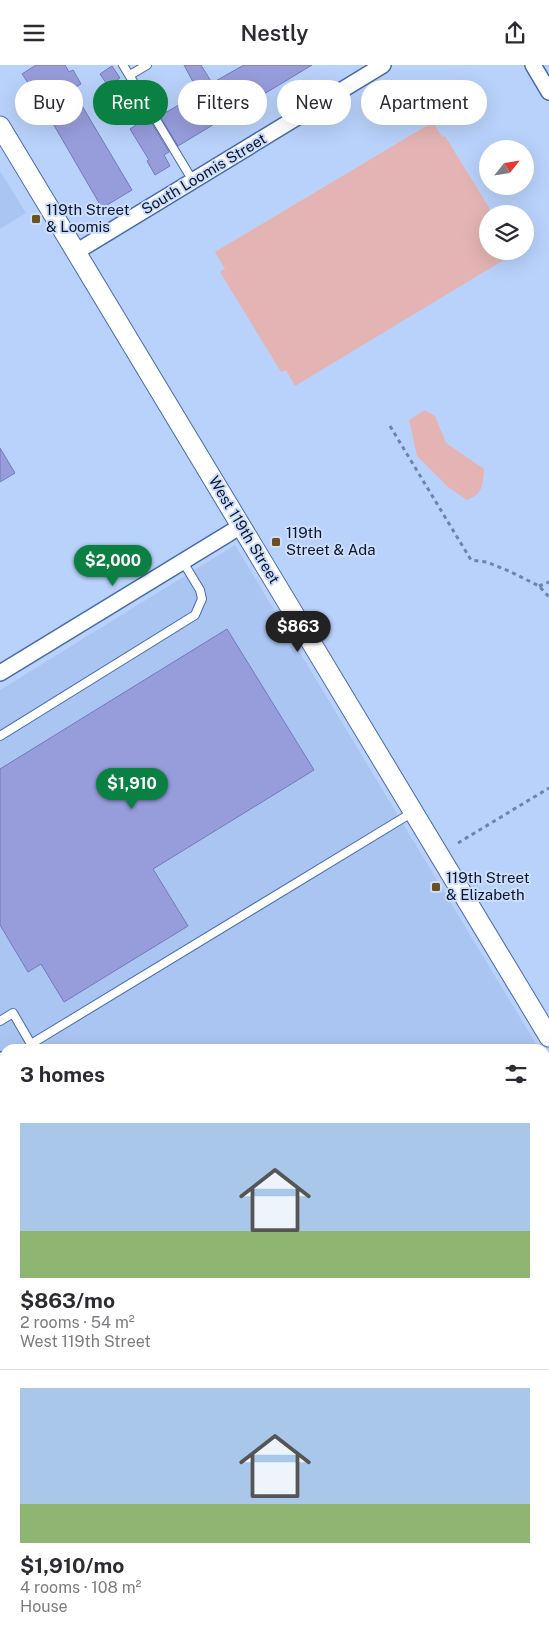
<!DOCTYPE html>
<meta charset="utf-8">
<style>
:root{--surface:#fff;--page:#f7f7f7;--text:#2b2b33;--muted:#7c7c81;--line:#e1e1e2;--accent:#0b8043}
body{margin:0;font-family:"Public Sans",sans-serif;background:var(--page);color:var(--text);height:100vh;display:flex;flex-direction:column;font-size:19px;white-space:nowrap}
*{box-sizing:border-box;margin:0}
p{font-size:16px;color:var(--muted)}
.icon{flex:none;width:28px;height:28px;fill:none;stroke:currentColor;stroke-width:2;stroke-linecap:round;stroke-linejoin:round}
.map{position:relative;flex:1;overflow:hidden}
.sheet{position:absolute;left:0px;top:979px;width:550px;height:601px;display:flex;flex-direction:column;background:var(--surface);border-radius:15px 15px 0 0;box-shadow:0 5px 20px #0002}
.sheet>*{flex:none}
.guide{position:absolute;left:15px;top:15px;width:520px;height:45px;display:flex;gap:10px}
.needle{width:32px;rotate:60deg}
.buttons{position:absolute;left:479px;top:75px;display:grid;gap:10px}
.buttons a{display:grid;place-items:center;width:55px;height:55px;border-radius:50%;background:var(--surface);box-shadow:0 5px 20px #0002;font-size:25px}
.price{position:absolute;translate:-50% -42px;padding:0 11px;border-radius:18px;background:var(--accent);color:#fff;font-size:16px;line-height:32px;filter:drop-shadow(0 1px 2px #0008)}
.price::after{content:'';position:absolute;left:50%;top:30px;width:15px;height:11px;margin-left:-8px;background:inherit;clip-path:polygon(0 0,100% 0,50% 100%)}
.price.current{background:#222;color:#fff}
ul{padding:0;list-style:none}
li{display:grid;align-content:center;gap:10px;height:265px;padding:0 20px}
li+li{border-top:1px solid var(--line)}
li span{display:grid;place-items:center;height:155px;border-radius:0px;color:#555}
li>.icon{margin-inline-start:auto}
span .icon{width:90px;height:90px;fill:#fffc;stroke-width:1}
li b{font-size:21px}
h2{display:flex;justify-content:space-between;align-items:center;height:60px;padding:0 20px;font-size:21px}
.tag{padding:0 18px;border-radius:22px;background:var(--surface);box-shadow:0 5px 20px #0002;font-size:18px;line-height:45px}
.tag.current{background:var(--accent);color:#fff}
header{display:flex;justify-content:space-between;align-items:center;height:65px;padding:0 20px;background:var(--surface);font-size:22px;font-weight:600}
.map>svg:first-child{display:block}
.built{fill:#abc5f2}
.green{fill:#e3b4b3}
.building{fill:#979cdb;stroke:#7578be}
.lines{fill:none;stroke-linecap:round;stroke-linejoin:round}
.service-casing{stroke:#476ba9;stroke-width:10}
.minor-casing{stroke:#476ba9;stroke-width:18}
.tertiary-casing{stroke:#476ba9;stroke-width:21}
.path{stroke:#6f84a6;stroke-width:3;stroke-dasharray:4 4;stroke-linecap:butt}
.service{stroke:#fff;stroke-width:8}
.minor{stroke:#fff;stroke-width:15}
.tertiary{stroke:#fff;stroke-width:19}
.poi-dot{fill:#6a5122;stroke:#cedefa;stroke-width:2}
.labels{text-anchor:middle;stroke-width:4;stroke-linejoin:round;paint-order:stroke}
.street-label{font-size:15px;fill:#07152e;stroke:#cedefa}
.poi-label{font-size:15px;fill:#07152e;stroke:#cedefa;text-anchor:start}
</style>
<header><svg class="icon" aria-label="menu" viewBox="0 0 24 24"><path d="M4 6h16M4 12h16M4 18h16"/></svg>Nestly<svg class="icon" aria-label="share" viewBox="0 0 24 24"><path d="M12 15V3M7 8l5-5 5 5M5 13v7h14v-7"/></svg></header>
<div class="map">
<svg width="549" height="1579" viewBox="0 0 549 1579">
<rect width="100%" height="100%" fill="#b9d2fb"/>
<path class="built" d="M 0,106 L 26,148 L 0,164 Z
M 235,480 L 539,984 L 5,984 L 5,999 L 0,990 L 0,625 Z
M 545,994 L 549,1001 L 549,1579 L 355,1579 L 353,1575 L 545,1575 Z"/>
<path class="green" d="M 433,57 L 442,72 L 445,71 L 493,149 L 488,149 L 488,186 L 509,186 L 512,190 L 295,321 L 286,305 L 281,307 L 220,207 L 225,204 L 215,187 Z
M 425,345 L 435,351 L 446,378 L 484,404 C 483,419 483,429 467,435 L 448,422 L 417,391 L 409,355 Z"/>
<path class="building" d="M 36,0 L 65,0 L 69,7 L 73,5 L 81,19 L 72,24 L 132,125 L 102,143 L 48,50 L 50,49 L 35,24 L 33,25 L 22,9 Z
M 184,0 L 201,0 L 212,18 L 244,0 L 312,0 L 178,81 L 160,51 L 199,28 Z
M 112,1 L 120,13 L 108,21 L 100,9 Z
M 142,56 L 145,60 L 151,57 L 169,87 L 164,90 L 170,101 L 155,110 L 147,96 L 149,95 L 130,64 Z
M 0,383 L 15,408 L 0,417 Z
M 227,564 L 314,705 L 153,804 L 188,861 L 64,937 L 41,899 L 28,907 L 0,860 L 0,704 Z"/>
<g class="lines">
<defs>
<path id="service" d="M 123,0 L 193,116
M 130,10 L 147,0
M 0,671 L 195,550 L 202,534 L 200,525 L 183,497
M 0,956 L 13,948 L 31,979 L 413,747
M 0,1072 L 5,1080
M 0,1378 L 5,1375
M 0,1471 L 5,1479
M 63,1575 L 65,1579
M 302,1575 L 305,1579"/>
<path id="minor" d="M 533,0 L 549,27
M 76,187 L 383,0
M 0,608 L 241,461
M 0,995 L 5,1004
M 349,1575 L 351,1579"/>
<path id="tertiary" d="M 0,61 L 549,972"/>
</defs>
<use href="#service" class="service-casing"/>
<use href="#minor" class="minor-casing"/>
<use href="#tertiary" class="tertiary-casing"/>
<path class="path" d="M 390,361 L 471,495 L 487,497 L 511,507 L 539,521 L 549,532
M 539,521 L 549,517
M 458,778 L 549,723"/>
<use href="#service" class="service"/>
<use href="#minor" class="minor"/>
<use href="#tertiary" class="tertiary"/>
</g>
<g class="poi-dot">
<rect x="31" y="149" width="10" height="10" rx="2.5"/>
<rect x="271" y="472" width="10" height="10" rx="2.5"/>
<rect x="431" y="817" width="10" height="10" rx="2.5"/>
</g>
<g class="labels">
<g class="street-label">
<text transform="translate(204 109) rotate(-31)" y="5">South Loomis Street</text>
<text transform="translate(244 465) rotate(59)" y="5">West 119th Street</text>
</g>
<g class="poi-label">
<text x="46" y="150">119th Street<tspan x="46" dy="17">&amp; Loomis</tspan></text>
<text x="286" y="473">119th<tspan x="286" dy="17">Street &amp; Ada</tspan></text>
<text x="446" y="818">119th Street<tspan x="446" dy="17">&amp; Elizabeth</tspan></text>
</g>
</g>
</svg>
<div class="buttons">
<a><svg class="needle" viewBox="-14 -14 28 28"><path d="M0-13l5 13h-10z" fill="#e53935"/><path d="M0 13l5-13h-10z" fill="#7c7c81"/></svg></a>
<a><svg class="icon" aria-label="layers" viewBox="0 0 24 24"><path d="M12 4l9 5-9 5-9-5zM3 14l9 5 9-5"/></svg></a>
</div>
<b class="price" style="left:113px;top:522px">$2,000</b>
<b class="price current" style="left:298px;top:588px">$863</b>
<b class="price" style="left:132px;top:745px">$1,910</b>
<div class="guide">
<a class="tag">Buy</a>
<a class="tag current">Rent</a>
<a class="tag">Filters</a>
<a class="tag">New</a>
<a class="tag">Apartment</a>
</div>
<section class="sheet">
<h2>3 homes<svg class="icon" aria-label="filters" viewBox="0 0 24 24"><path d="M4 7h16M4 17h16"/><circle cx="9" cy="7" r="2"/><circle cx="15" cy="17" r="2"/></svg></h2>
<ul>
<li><span style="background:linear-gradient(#a9c7e8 70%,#8fb573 0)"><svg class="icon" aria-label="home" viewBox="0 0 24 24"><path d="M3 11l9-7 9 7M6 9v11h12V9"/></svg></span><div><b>$863/mo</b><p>2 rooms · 54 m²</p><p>West 119th Street</p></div></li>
<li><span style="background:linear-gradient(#a9c7e8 75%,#8fb573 0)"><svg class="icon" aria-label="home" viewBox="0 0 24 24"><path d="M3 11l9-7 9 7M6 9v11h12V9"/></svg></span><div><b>$1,910/mo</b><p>4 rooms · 108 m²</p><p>House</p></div></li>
</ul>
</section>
</div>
